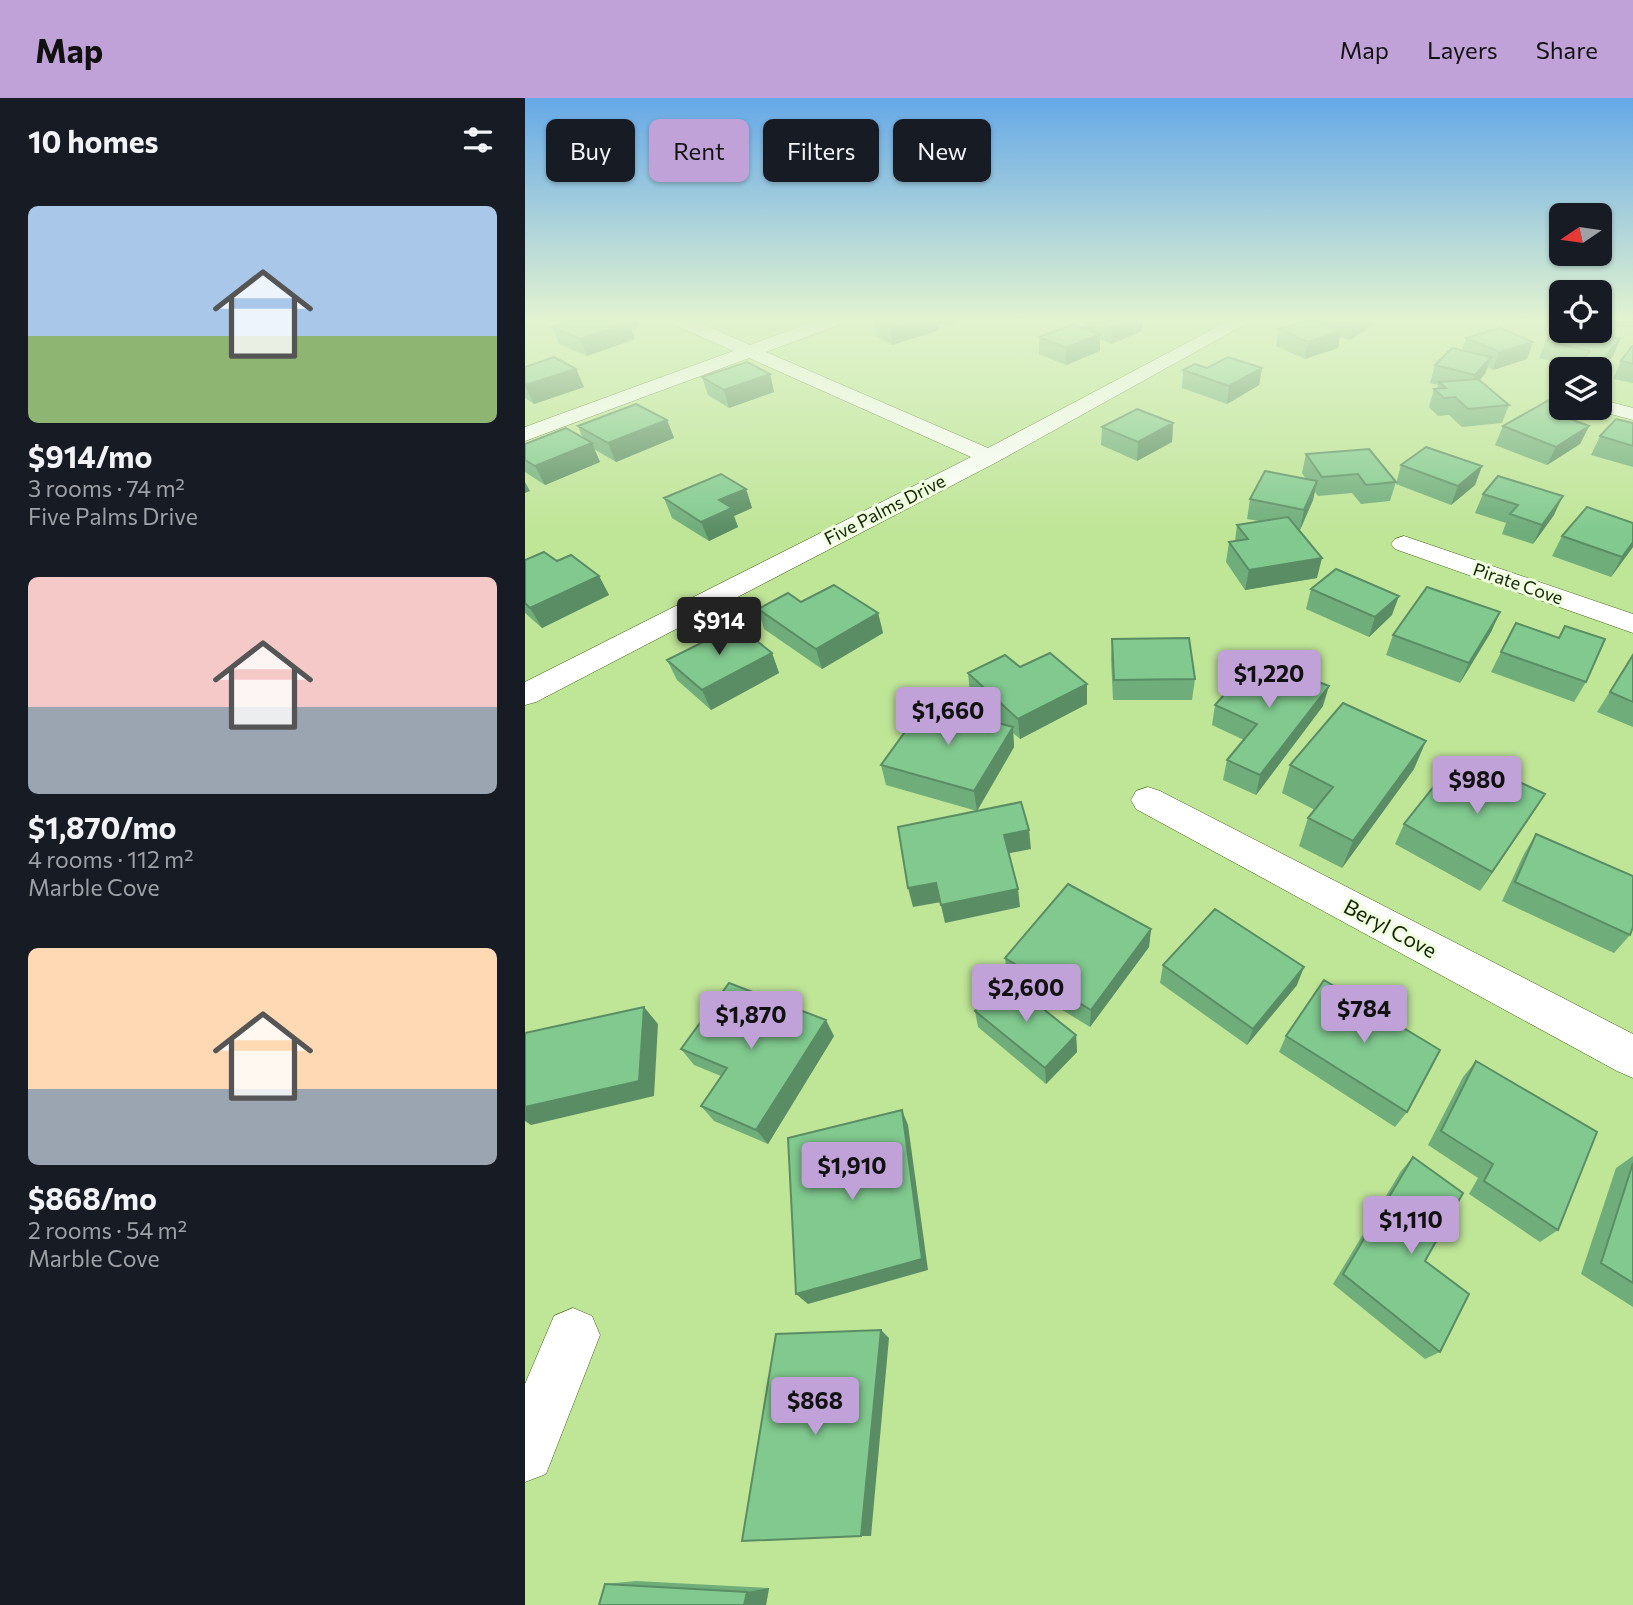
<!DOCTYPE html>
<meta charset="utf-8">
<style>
:root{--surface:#171b24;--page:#20242c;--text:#f1f3f6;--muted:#9ea1a6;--accent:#c1a2d8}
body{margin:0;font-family:Commissioner,sans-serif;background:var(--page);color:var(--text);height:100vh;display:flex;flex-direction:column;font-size:26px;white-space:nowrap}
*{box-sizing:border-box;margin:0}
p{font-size:23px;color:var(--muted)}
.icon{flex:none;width:38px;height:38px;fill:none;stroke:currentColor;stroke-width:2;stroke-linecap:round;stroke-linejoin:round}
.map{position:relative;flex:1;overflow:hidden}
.panel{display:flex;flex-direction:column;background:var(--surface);width:525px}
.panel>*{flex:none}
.hud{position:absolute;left:21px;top:21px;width:665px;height:63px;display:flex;gap:14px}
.needle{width:46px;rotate:257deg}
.fabs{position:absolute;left:1024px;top:105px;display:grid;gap:14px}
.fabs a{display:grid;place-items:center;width:63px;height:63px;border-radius:10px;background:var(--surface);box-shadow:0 2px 5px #0004;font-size:35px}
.price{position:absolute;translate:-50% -60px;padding:0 16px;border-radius:7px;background:var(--accent);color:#111;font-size:23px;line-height:46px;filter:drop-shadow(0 2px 4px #0008)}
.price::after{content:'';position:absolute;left:50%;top:42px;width:21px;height:16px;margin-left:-10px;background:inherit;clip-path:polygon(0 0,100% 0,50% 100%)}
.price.current{background:#222;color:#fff}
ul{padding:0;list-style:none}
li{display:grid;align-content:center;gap:14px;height:371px;padding:0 28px}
li span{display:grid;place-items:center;height:217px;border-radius:10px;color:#555}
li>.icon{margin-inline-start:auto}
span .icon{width:126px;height:126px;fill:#fffc;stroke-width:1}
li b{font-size:30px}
h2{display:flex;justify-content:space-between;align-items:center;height:84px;padding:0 28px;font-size:30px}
.chip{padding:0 24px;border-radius:10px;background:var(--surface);box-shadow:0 2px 5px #0004;font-size:24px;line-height:63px}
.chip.current{background:var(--accent);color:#111}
header{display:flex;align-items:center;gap:42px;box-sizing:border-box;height:98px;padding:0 35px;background:var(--accent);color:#111}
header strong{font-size:33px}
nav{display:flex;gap:38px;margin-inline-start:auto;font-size:24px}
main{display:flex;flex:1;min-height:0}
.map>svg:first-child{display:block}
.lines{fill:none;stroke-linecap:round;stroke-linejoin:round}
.street-casing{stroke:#436214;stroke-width:1}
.street{fill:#fff;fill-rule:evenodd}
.wall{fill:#6fad7b}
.shaded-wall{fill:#5a8d64}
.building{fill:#81c98f;stroke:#5a8d64;stroke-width:2}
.labels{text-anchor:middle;stroke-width:6;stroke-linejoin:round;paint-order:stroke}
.far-street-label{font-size:18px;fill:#162304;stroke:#eefedf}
.street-label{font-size:21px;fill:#162304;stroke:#eefedf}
</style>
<header>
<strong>Map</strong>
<nav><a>Map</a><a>Layers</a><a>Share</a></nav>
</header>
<main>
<section class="panel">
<h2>10 homes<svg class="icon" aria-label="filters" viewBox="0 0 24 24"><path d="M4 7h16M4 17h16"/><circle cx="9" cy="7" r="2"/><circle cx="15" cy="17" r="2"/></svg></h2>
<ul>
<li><span style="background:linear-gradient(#a9c7e8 60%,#8fb573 0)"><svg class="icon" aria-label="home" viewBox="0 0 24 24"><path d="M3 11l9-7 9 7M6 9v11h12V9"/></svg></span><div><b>$914/mo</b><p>3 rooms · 74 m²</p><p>Five Palms Drive</p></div></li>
<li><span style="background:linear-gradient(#f6c9c9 60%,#9aa5b1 0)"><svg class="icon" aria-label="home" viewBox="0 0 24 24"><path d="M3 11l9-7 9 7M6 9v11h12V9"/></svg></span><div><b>$1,870/mo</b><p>4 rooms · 112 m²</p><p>Marble Cove</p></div></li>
<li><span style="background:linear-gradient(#ffd9b3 65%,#9aa5b1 0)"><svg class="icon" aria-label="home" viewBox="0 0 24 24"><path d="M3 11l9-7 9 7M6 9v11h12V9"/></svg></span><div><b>$868/mo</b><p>2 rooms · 54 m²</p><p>Marble Cove</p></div></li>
</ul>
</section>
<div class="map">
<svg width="1108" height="1507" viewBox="0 0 1108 1507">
<rect width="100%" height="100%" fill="#bfe597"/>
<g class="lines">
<defs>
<path id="street" d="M 147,223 L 171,223 L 225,247 L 290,223 L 316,223 L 313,227 L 241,254 L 463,350 L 703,223 L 726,223 L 472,364 L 11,604 L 0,607 L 0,584 L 446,359 L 224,260 L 0,343 L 0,329 L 208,253 L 150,227 Z
M 1074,301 L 1108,310 L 1108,322 L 1067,311 L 1074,310 Z
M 879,438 L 1108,516 L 1108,535 L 870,451 L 866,446 L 870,441 Z
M 623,689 L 635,693 L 1108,936 L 1108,980 L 1092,973 L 611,711 L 606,702 L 611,693 Z
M 48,1210 L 67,1218 L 75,1237 L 21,1376 L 0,1384 L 0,1286 L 29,1218 Z"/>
</defs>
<use href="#street" class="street-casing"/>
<use href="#street" class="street"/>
</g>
<path class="wall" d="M 44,223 L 112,223 L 114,228 L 106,231 L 110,241 L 62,258 L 34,246 L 27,229 Z
M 349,223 L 435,223 L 422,228 L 413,225 L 414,232 L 367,247 L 351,238 Z
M 560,223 L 618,223 L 617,233 L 586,246 L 575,241 L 575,253 L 541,267 L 514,256 L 514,239 L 560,230 Z
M 772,223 L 850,223 L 849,226 L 825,242 L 815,239 L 813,250 L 780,261 L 751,248 L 754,231 L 772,226 Z
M 1074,223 L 1108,223 L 1108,228 L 1074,231 Z
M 941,240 L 1008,244 L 1002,261 L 968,272 L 963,269 L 960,276 L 955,282 L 984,307 L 977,325 L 937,329 L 924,317 L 913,318 L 904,309 L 909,291 L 912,291 L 913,287 L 905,285 L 910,267 L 937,252 Z
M 1076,240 L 1095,241 L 1088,258 L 1074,274 L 1074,271 L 1054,271 L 1054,270 L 1014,260 L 1021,243 Z
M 1108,248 L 1108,285 L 1088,281 L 1096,263 Z
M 0,269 L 51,271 L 59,289 L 9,306 L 0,300 Z
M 682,270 L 737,270 L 734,287 L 702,306 L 657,290 L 658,272 Z
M 245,276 L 249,294 L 204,310 L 183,297 L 177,279 Z
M 1043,310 L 1039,319 L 1064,328 L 1055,346 L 1022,367 L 970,347 L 978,328 Z
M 142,322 L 149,340 L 91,364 L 69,351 L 75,364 L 20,387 L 0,374 L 0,346 L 58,341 L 53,328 Z
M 648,325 L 647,344 L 612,363 L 576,347 L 577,329 Z
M 1108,325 L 1108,369 L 1066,357 L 1075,338 Z
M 781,356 L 871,384 L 865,403 L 836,406 L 827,395 L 793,398 L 790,394 L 788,402 L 775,432 L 773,431 L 792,480 L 720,492 L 701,464 L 704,444 L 710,443 L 712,427 L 734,423 L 722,421 L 725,401 L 781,381 L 777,375 Z
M 876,367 L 957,368 L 950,387 L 926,407 L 871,386 Z
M 221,391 L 227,410 L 209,418 L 213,429 L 184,443 L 147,420 L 139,400 Z
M 958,396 L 1029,417 L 1008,446 L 977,436 L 981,425 L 950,415 Z
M 1037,438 L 1108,449 L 1086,479 L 1027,458 Z
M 0,462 L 32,463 L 74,478 L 84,497 L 17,530 L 0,515 Z
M 786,491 L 867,517 L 844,539 L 781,511 Z
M 276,504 L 353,515 L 358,535 L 297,571 L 239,531 L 233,511 Z
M 975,514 L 966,534 L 935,585 L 861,557 L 868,537 Z
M 587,541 L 670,581 L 667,602 L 588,602 L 586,561 Z
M 976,554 L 1061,584 L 1049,604 L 966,574 Z
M 247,555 L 254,575 L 186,612 L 152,582 L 142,562 Z
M 1108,557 L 1108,629 L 1072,614 Z
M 495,569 L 562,586 L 562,606 L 495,641 L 488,635 L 489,649 L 452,713 L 361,687 L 356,667 L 479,627 L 445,595 L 443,575 Z
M 690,607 L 798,608 L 731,697 L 698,682 L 702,662 L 719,642 L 687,627 Z
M 765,667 L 889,671 L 817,770 L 774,748 L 783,720 L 790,712 L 757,695 Z
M 929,697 L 1008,715 L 955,793 L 870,746 L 879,726 Z
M 1011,736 L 1105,837 L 1089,855 L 977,803 L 999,756 Z
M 626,831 L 624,849 L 565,929 L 482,878 L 480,860 Z
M 638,867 L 772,887 L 722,947 L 635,885 Z
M 450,913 L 551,937 L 552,954 L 521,986 L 453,929 Z
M 309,938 L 243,1046 L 189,1023 L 176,1008 L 196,978 L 169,967 L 156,951 Z
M 761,938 L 882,1014 L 870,1029 L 754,954 Z
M 951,963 L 1033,1132 L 1015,1144 L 944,1096 L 953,1080 L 903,1047 L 938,979 Z
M 1108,1058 L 1108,1209 L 1056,1176 L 1091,1070 Z
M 888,1059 L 900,1163 L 915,1254 L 900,1261 L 808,1186 L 876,1073 Z
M 111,1483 L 244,1490 L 241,1507 L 80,1486 Z"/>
<path class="shaded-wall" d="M 90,223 L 112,223 L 114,228 L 106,231 L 110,241 L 62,258 L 55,241 Z
M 387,223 L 413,223 L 414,232 L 367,247 L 365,230 Z
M 421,223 L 435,223 L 422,228 Z
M 601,223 L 618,223 L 617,233 L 586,246 L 587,229 Z
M 832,223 L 850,223 L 849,226 L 825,242 L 829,225 Z
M 816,233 L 813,250 L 780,261 L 783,244 Z
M 575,236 L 575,253 L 541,267 L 541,250 Z
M 1095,241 L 1088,258 L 1074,274 L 1074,271 L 1072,271 L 1075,265 Z
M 1008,244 L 1002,261 L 968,272 L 974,254 Z
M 966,259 L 960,276 L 944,294 L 950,277 Z
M 737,270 L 734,287 L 702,306 L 704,288 Z
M 51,271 L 59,289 L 9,306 L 0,288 Z
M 245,276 L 249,294 L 204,310 L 199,292 Z
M 1042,310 L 1043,310 L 1036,327 L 1032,316 Z
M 142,322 L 149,340 L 91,364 L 83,345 Z
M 648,325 L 647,344 L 612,363 L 613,344 Z
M 1064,328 L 1055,346 L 1022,367 L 1031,349 Z
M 67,345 L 75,364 L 20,387 L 10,368 Z
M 957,368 L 950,387 L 926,407 L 933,388 Z
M 792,383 L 788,402 L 775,432 L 779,412 Z
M 0,384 L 5,393 L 0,395 Z
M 221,391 L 227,410 L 209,418 L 213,429 L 184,443 L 176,424 L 194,402 Z
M 1038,398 L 1029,417 L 1008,446 L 1017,427 Z
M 1108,444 L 1108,449 L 1086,479 L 1097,459 Z
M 797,460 L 792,480 L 720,492 L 724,472 Z
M 74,478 L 84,497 L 17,530 L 5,510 Z
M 874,498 L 867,517 L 844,539 L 850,519 Z
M 975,514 L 966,534 L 935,585 L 944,565 Z
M 353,515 L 358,535 L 297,571 L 291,551 Z
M 247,555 L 254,575 L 186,612 L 177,592 Z
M 562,586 L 562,606 L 495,641 L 493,621 Z
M 804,588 L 798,608 L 731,697 L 735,677 Z
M 488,629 L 489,649 L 452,713 L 449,693 Z
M 901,643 L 889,671 L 817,770 L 828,743 Z
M 1020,696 L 1008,715 L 955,793 L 967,774 Z
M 504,732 L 506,751 L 481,756 L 479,737 Z
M 411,785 L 416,804 L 388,809 L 383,790 Z
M 493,791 L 495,809 L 420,825 L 416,807 Z
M 626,831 L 624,849 L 565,929 L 566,912 Z
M 779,869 L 772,887 L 722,947 L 728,931 Z
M 119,909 L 133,926 L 129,998 L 6,1027 L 0,1023 L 0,1009 Z
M 301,922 L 309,938 L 243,1046 L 231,1032 Z
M 551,937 L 552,954 L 521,986 L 520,970 Z
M 377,1012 L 383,1027 L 403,1172 L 283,1206 L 271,1196 Z
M 356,1232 L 364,1240 L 346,1438 L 336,1438 Z
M 244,1490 L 241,1507 L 219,1507 L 222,1494 Z"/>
<path class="building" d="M 44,223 L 100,223 L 104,225 L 55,241 L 27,229 Z
M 352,223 L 387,223 L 365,230 Z
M 571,223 L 601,223 L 587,229 Z
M 780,223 L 793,223 L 816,233 L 783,244 L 754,231 Z
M 548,226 L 575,236 L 541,250 L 514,239 Z
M 975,230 L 1008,244 L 974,254 L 941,240 Z
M 1034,230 L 1036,231 L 1036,233 L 1045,233 L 1076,240 L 1078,237 L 1095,241 L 1075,265 L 1058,261 L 1065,253 L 1021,243 Z
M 1107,248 L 1108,248 L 1108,266 L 1096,263 Z
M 927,250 L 966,259 L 950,277 L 910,267 Z
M 29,259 L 51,271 L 0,287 L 0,269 Z
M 703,259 L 737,270 L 704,288 L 658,272 L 670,266 L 682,270 Z
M 222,264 L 245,276 L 199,292 L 177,279 Z
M 953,281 L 984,307 L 943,311 L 930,299 L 919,300 L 909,291 L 921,290 L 914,284 Z
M 1024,302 L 1036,306 L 1036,310 L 1042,310 L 1032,316 L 1064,328 L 1031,349 L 978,328 Z
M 111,306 L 142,322 L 83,345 L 53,328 Z
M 612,311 L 648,325 L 613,344 L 577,329 Z
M 1091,321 L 1108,325 L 1108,348 L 1075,338 Z
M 41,330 L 67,345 L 10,368 L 0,362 L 0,346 Z
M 901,349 L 957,368 L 933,388 L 876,367 Z
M 844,351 L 871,384 L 841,387 L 833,376 L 797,379 L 781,356 Z
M 740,373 L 792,383 L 779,412 L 725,401 Z
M 196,376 L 221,391 L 194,402 L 207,410 L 176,424 L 139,400 Z
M 973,378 L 1038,398 L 1017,427 L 985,416 L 993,407 L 958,396 Z
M 1062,409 L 1108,425 L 1108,444 L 1097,459 L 1037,438 Z
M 763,419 L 797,460 L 724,472 L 704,444 L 723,441 L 712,427 Z
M 19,454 L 32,463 L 46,457 L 74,478 L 5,510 L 0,505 L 0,462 Z
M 811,471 L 874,498 L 850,519 L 786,491 Z
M 309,487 L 353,515 L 291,551 L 233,511 L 263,495 L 276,504 Z
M 902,489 L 975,514 L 944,565 L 868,537 Z
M 991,525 L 1034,540 L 1040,528 L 1080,541 L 1061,584 L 976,554 Z
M 212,527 L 247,555 L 177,592 L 142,562 Z
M 664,540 L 670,581 L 589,582 L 587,541 Z
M 525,555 L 562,586 L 493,621 L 443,575 L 480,557 L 495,569 Z
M 1108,557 L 1108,604 L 1085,594 Z
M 732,560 L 804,588 L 735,677 L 702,662 L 732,626 L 690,607 Z
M 818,605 L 901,643 L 828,743 L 783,720 L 808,689 L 765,667 Z
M 400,606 L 488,629 L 449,693 L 356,667 Z
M 954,665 L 1020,696 L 967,774 L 879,726 L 910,687 L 929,697 Z
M 496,704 L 504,732 L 479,737 L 493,791 L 416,807 L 411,785 L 383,790 L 373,729 Z
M 1011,736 L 1108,778 L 1108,829 L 1105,837 L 990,784 Z
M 543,786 L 626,831 L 566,912 L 480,860 Z
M 690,811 L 779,869 L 728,931 L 638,867 Z
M 482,882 L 551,937 L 520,970 L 450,913 Z
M 799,882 L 915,952 L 882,1014 L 761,938 Z
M 204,885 L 301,922 L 231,1032 L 176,1008 L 202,970 L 156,951 Z
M 119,909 L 114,983 L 0,1009 L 0,935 Z
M 951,963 L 1072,1034 L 1033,1132 L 959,1083 L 968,1066 L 916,1033 Z
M 377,1012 L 397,1161 L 271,1196 L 263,1040 Z
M 888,1059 L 938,1095 L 900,1163 L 944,1196 L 915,1254 L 818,1176 Z
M 1108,1065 L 1108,1185 L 1076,1165 Z
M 356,1232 L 336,1438 L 217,1443 L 251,1236 Z
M 80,1486 L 222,1494 L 219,1507 L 74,1507 Z"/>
<linearGradient id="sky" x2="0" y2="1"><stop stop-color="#65a8e7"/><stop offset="0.51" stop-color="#e2f3d0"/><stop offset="1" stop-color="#e2f3d0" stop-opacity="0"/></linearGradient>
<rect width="1108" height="434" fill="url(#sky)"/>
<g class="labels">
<g class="far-street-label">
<text transform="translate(360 412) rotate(-27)" y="6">Five Palms Drive</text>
<text transform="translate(993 486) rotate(19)" y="6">Pirate Cove</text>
</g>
<g class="street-label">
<text transform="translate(865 831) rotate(28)" y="7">Beryl Cove</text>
</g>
</g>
</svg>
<div class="fabs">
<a><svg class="needle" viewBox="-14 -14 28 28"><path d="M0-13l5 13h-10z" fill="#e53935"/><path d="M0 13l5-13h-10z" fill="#9ea1a6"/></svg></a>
<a><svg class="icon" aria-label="locate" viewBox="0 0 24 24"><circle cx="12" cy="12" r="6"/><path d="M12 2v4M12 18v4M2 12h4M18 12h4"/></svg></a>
<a><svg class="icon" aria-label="layers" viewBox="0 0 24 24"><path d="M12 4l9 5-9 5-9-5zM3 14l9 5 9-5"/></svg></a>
</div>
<b class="price current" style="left:194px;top:559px">$914</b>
<b class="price" style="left:744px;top:612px">$1,220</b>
<b class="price" style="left:423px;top:649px">$1,660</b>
<b class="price" style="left:952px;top:718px">$980</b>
<b class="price" style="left:501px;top:926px">$2,600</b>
<b class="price" style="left:839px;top:947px">$784</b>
<b class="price" style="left:226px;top:953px">$1,870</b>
<b class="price" style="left:327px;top:1104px">$1,910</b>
<b class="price" style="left:886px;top:1158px">$1,110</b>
<b class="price" style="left:290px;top:1339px">$868</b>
<div class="hud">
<a class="chip">Buy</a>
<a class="chip current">Rent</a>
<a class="chip">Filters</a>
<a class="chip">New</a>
</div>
</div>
</main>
